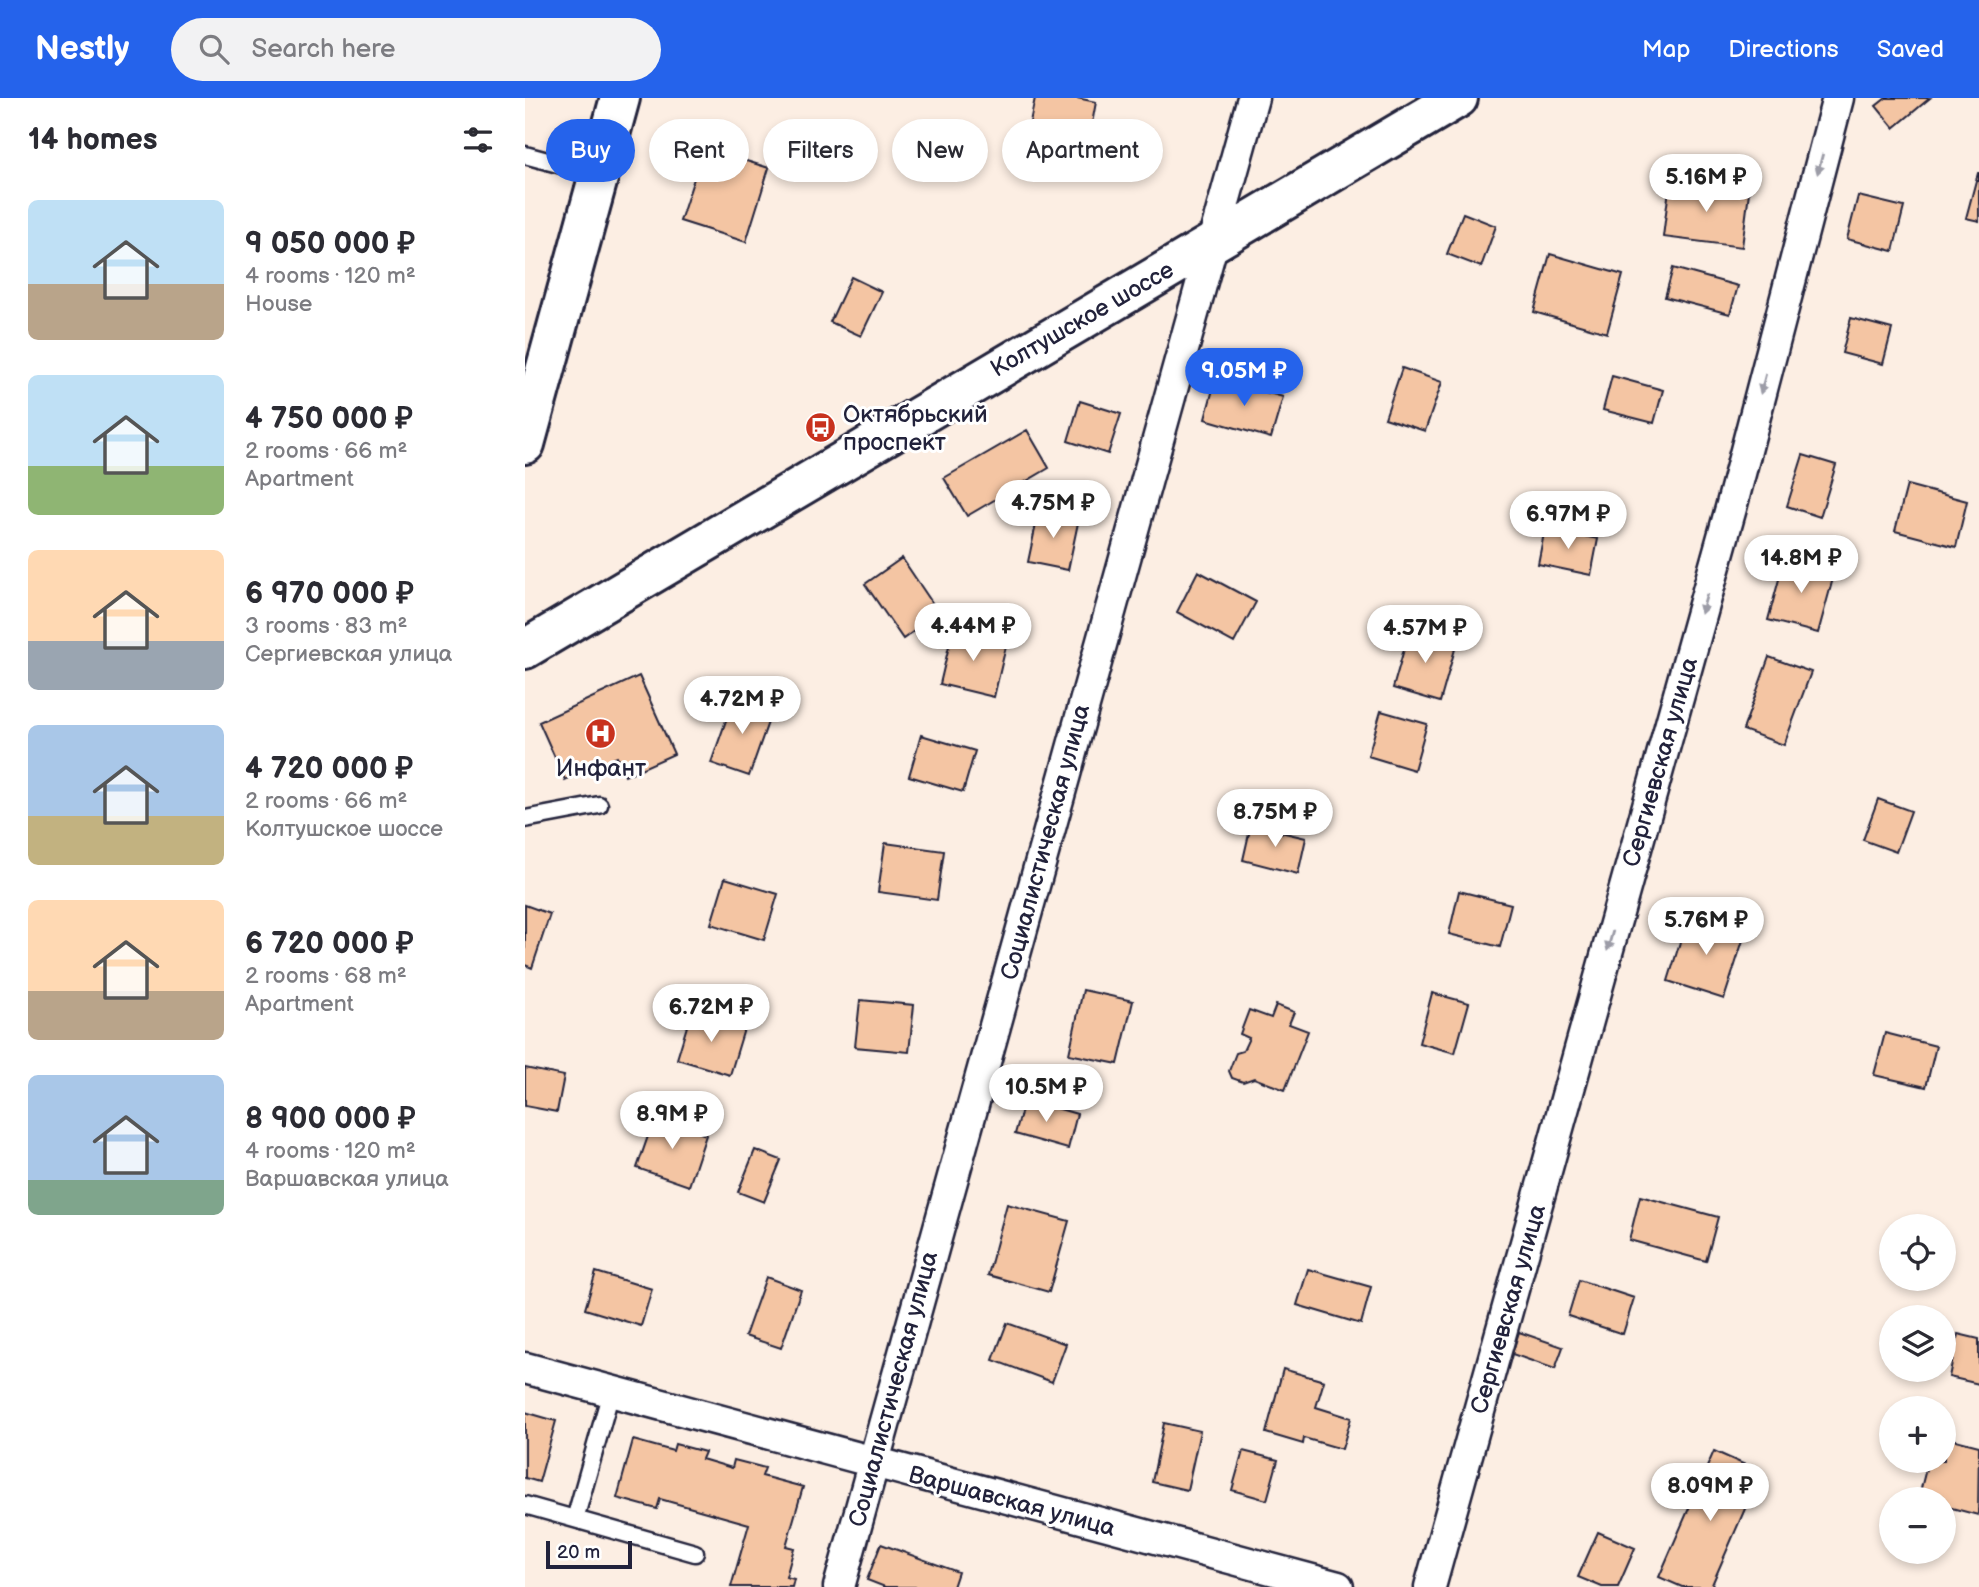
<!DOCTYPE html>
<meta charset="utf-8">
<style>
:root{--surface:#fff;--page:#f2f2f3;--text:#2b2b33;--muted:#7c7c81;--accent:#2563eb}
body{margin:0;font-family:"Balsamiq Sans",sans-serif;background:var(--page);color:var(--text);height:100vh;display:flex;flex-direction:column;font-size:26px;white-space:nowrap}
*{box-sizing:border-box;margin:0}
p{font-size:23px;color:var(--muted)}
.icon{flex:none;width:38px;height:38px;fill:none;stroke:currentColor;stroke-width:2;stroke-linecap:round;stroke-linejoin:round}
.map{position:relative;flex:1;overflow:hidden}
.panel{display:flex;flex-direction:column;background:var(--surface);width:525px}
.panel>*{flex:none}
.guide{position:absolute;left:21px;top:21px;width:665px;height:63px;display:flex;gap:14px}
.buttons{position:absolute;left:1354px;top:1116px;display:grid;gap:14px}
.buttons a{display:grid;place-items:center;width:77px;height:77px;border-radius:50%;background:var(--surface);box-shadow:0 4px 10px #0003;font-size:35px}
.scale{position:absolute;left:21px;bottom:18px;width:86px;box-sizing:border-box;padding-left:7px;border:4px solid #22223b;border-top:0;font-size:19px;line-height:24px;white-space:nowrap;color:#22223b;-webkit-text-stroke:5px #fff;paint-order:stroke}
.price{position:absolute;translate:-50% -60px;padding:0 16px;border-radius:24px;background:#fff;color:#222;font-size:23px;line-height:46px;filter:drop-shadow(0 2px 4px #0008)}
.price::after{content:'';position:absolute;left:50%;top:42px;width:21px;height:16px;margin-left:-10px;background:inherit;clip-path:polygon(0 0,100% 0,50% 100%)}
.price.active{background:var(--accent);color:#fff}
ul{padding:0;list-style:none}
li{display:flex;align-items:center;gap:21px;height:175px;padding:0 28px}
li span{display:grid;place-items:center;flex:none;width:196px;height:140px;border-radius:10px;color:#555}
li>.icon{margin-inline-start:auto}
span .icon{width:84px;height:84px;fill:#fffc;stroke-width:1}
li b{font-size:30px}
h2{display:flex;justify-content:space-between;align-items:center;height:84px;padding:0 28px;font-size:30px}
.pill{padding:0 24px;border-radius:32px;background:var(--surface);box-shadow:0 4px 10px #0003;font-size:24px;line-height:63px}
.pill.active{background:var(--accent);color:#fff}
header{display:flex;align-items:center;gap:42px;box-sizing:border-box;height:98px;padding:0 35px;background:var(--accent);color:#fff}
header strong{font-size:33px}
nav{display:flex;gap:38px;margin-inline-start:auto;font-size:24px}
.search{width:490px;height:63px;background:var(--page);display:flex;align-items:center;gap:18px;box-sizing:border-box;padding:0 24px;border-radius:38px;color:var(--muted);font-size:26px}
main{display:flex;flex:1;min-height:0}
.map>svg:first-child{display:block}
.building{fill:#f4c5a3;stroke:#22223b;stroke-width:2}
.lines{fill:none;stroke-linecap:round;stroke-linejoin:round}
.service-casing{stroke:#22223b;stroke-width:21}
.minor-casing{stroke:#22223b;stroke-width:35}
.tertiary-casing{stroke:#22223b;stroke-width:44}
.secondary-casing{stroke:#22223b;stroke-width:44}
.service{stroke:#fff;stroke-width:16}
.minor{stroke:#fff;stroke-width:30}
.tertiary{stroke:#fff;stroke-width:38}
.secondary{stroke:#fff;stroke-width:38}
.oneway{fill:#9c9ca7}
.labels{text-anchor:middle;stroke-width:6;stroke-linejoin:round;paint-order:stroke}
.street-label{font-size:24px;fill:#22223b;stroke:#fff}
.poi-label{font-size:24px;fill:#22223b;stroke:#fff;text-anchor:start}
</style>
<header>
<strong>Nestly</strong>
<div class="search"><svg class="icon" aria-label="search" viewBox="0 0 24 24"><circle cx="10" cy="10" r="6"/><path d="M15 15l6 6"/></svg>Search here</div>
<nav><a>Map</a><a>Directions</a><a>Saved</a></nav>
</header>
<main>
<section class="panel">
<h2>14 homes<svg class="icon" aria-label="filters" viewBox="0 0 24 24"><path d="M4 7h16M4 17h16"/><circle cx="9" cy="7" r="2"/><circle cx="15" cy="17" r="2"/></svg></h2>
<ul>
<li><span style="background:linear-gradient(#bfe0f5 60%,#b9a48a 0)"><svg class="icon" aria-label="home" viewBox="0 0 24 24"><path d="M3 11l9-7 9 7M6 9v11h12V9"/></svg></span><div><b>9 050 000 ₽</b><p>4 rooms · 120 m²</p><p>House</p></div></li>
<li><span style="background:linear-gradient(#bfe0f5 65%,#8fb573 0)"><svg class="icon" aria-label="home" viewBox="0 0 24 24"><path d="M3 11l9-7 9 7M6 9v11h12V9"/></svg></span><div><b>4 750 000 ₽</b><p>2 rooms · 66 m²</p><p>Apartment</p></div></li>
<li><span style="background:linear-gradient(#ffd9b3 65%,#9aa5b1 0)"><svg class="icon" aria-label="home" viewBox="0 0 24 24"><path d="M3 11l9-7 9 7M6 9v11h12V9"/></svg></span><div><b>6 970 000 ₽</b><p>3 rooms · 83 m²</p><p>Сергиевская улица</p></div></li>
<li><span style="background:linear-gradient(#a9c7e8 65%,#c2b280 0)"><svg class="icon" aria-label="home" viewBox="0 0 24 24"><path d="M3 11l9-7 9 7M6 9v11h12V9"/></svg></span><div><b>4 720 000 ₽</b><p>2 rooms · 66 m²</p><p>Колтушское шоссе</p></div></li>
<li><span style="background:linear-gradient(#ffd9b3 65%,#b9a48a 0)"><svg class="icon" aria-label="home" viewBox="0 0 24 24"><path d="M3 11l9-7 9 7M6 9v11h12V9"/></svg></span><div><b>6 720 000 ₽</b><p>2 rooms · 68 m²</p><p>Apartment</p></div></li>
<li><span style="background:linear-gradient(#a9c7e8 75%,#7fa58c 0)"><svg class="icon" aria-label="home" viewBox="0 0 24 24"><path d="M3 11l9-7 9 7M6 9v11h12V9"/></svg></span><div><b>8 900 000 ₽</b><p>4 rooms · 120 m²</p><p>Варшавская улица</p></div></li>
</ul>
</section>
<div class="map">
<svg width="1454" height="1489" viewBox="0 0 1454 1489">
<rect width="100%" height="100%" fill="#fceee3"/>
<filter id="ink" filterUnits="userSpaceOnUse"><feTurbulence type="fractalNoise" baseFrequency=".0143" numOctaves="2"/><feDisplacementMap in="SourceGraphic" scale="14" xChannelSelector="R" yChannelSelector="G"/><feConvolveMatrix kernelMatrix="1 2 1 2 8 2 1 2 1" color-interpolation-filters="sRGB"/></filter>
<g filter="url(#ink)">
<path class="building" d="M 510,0 L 552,0 L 571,4 L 563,47 L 503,34 Z
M 1361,0 L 1405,0 L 1369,30 L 1351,8 Z
M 179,50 L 244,70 L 221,144 L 155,123 Z
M 1453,75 L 1454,75 L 1454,123 L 1441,120 Z
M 1145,83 L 1224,94 L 1217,149 L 1138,139 Z
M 1333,98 L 1379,109 L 1368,153 L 1322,141 Z
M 938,115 L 971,128 L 956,169 L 922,156 Z
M 1025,156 L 1098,177 L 1082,235 L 1009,214 Z
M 1148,170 L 1213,188 L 1205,216 L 1140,199 Z
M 326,179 L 357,194 L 336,238 L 305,224 Z
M 1326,220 L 1367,231 L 1358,266 L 1317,255 Z
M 877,270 L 917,284 L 900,333 L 860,320 Z
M 1087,278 L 1138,292 L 1129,325 L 1078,312 Z
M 691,280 L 758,299 L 746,340 L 680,321 Z
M 555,303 L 596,316 L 583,356 L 543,343 Z
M 502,332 L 524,370 L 442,418 L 419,380 Z
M 1278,357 L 1311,367 L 1295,419 L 1262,408 Z
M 1382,387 L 1442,403 L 1431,449 L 1370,433 Z
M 514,412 L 554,420 L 543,472 L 503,464 Z
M 1020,430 L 1073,441 L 1066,477 L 1013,466 Z
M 1260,459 L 1310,473 L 1293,535 L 1243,522 Z
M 377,460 L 414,515 L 378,541 L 340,486 Z
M 673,473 L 731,504 L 709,545 L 652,514 Z
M 885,530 L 932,544 L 915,604 L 868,590 Z
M 428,531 L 482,544 L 469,599 L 415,586 Z
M 1244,559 L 1286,574 L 1259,647 L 1218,632 Z
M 114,578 L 149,656 L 100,678 L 92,659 L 40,682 L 14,624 Z
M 210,597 L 248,610 L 224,678 L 186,665 Z
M 856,613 L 902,626 L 889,672 L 843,658 Z
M 396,637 L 450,653 L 438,694 L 384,678 Z
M 1353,701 L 1386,713 L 1371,754 L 1338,742 Z
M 726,727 L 781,740 L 773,776 L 718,762 Z
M 360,745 L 419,753 L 412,802 L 353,794 Z
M 200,780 L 253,796 L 239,842 L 186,826 Z
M 934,793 L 986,806 L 975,849 L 924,836 Z
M 0,807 L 25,816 L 7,870 L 0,867 Z
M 1163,818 L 1220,836 L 1199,901 L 1143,883 Z
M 558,892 L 608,903 L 593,966 L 544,956 Z
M 907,895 L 944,905 L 930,955 L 894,945 Z
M 335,902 L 389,907 L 384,954 L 330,949 Z
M 751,907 L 769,914 L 764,926 L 783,933 L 760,992 L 729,980 L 718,984 L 707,980 L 704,973 L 711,955 L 718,953 L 724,940 L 715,936 L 724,912 L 746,920 Z
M 166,915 L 219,931 L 205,977 L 152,961 Z
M 1360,935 L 1411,948 L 1401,989 L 1349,977 Z
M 0,970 L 39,978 L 32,1014 L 0,1008 Z
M 500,1001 L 552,1016 L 543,1051 L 490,1036 Z
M 130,1018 L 181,1037 L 164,1088 L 112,1070 Z
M 230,1052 L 256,1062 L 239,1104 L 213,1094 Z
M 1115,1098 L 1193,1119 L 1181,1163 L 1104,1142 Z
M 482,1106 L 544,1123 L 524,1194 L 463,1177 Z
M 783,1171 L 846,1189 L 836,1226 L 772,1207 Z
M 71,1174 L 127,1191 L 116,1228 L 60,1211 Z
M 241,1179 L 276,1192 L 256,1250 L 220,1238 Z
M 1054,1182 L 1109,1200 L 1098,1236 L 1043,1218 Z
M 482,1225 L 541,1246 L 527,1284 L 468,1262 Z
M 994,1234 L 1038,1249 L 1030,1271 L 987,1256 Z
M 1433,1236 L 1454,1241 L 1454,1286 L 1424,1279 Z
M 758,1271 L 799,1283 L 791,1309 L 826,1320 L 817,1351 L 779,1340 L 778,1346 L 741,1335 Z
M 0,1314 L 31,1323 L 14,1384 L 0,1380 Z
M 639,1325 L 675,1333 L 662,1392 L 627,1384 Z
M 1419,1339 L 1454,1348 L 1453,1417 L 1419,1408 L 1419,1402 L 1393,1402 L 1403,1363 L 1419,1363 Z
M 108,1342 L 148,1353 L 150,1346 L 180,1354 L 177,1361 L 207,1370 L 209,1362 L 240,1370 L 237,1378 L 278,1389 L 261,1448 L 269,1450 L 261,1479 L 269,1481 L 267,1489 L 206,1489 L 224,1426 L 135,1401 L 132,1411 L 92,1400 Z
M 718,1353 L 753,1362 L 742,1402 L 707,1392 Z
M 1189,1353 L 1236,1374 L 1186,1489 L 1157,1489 L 1134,1479 Z
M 1073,1434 L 1110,1450 L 1093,1489 L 1077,1489 L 1053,1479 Z
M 356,1446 L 433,1474 L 428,1489 L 360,1489 L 342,1482 Z"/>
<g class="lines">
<defs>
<path id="service" d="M 0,57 L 74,77
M 0,721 L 74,707
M 0,1407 L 170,1455
M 50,1421 L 86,1294"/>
<path id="minor" d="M 0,1270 L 813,1489
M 314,1489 L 728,0
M 905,1489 L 1206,410 L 1313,0"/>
<path id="tertiary" d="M 0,346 L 95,0"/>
<path id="secondary" d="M 0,551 L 933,0"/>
</defs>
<use href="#service" class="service-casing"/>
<use href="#minor" class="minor-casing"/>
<use href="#tertiary" class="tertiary-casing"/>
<use href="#secondary" class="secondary-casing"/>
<use href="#service" class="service"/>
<use href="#minor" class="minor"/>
<use href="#tertiary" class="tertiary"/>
<use href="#secondary" class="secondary"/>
</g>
<defs><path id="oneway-solid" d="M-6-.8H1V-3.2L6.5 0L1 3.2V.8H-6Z" transform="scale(1.75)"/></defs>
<g class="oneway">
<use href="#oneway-solid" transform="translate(1295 66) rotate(105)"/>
<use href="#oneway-solid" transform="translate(1238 286) rotate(105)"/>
<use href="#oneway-solid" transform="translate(1179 506) rotate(106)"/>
<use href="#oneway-solid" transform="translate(1085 843) rotate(106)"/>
</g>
</g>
<defs>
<symbol id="bus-disc" viewBox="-11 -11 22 22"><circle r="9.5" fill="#c8321e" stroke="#fff"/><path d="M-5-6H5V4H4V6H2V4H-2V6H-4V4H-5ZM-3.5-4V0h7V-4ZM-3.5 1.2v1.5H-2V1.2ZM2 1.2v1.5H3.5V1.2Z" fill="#fff"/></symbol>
<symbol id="hospital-disc" viewBox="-11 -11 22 22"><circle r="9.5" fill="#c8321e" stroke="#fff"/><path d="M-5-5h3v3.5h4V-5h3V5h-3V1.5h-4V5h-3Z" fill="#fff"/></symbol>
</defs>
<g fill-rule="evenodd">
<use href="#bus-disc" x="278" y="312" width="35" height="35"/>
<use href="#hospital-disc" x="58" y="618" width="35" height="35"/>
</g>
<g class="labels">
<g class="street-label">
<text transform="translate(557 221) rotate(-30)" y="8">Колтушское шоссе</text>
<text transform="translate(1135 664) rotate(-74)" y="8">Сергиевская улица</text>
<text transform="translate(520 744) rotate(-75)" y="8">Социалистическая улица</text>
<text transform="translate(983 1211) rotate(-74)" y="8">Сергиевская улица</text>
<text transform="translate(368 1291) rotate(-75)" y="8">Социалистическая улица</text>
<text transform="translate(487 1403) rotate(15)" y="8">Варшавская улица</text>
</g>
<g class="poi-label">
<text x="318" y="324">Октябрьский<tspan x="318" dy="28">проспект</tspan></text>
<text x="76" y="678" text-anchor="middle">Инфант</text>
</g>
</g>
</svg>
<div class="buttons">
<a><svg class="icon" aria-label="locate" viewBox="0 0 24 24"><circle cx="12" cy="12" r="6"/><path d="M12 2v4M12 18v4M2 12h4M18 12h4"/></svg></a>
<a><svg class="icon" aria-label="layers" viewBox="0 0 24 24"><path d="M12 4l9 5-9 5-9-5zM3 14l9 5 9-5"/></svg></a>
<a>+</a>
<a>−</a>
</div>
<div class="scale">20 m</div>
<b class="price" style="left:1181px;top:116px">5.16M ₽</b>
<b class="price active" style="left:719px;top:310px">9.05M ₽</b>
<b class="price" style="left:528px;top:442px">4.75M ₽</b>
<b class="price" style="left:1043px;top:453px">6.97M ₽</b>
<b class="price" style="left:1276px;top:497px">14.8M ₽</b>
<b class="price" style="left:448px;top:565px">4.44M ₽</b>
<b class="price" style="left:900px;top:567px">4.57M ₽</b>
<b class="price" style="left:217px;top:638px">4.72M ₽</b>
<b class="price" style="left:750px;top:751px">8.75M ₽</b>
<b class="price" style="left:1181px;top:859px">5.76M ₽</b>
<b class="price" style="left:186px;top:946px">6.72M ₽</b>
<b class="price" style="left:521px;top:1026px">10.5M ₽</b>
<b class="price" style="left:147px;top:1053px">8.9M ₽</b>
<b class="price" style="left:1185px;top:1425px">8.09M ₽</b>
<div class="guide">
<a class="pill active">Buy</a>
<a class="pill">Rent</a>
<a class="pill">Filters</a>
<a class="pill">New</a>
<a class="pill">Apartment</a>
</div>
</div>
</main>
